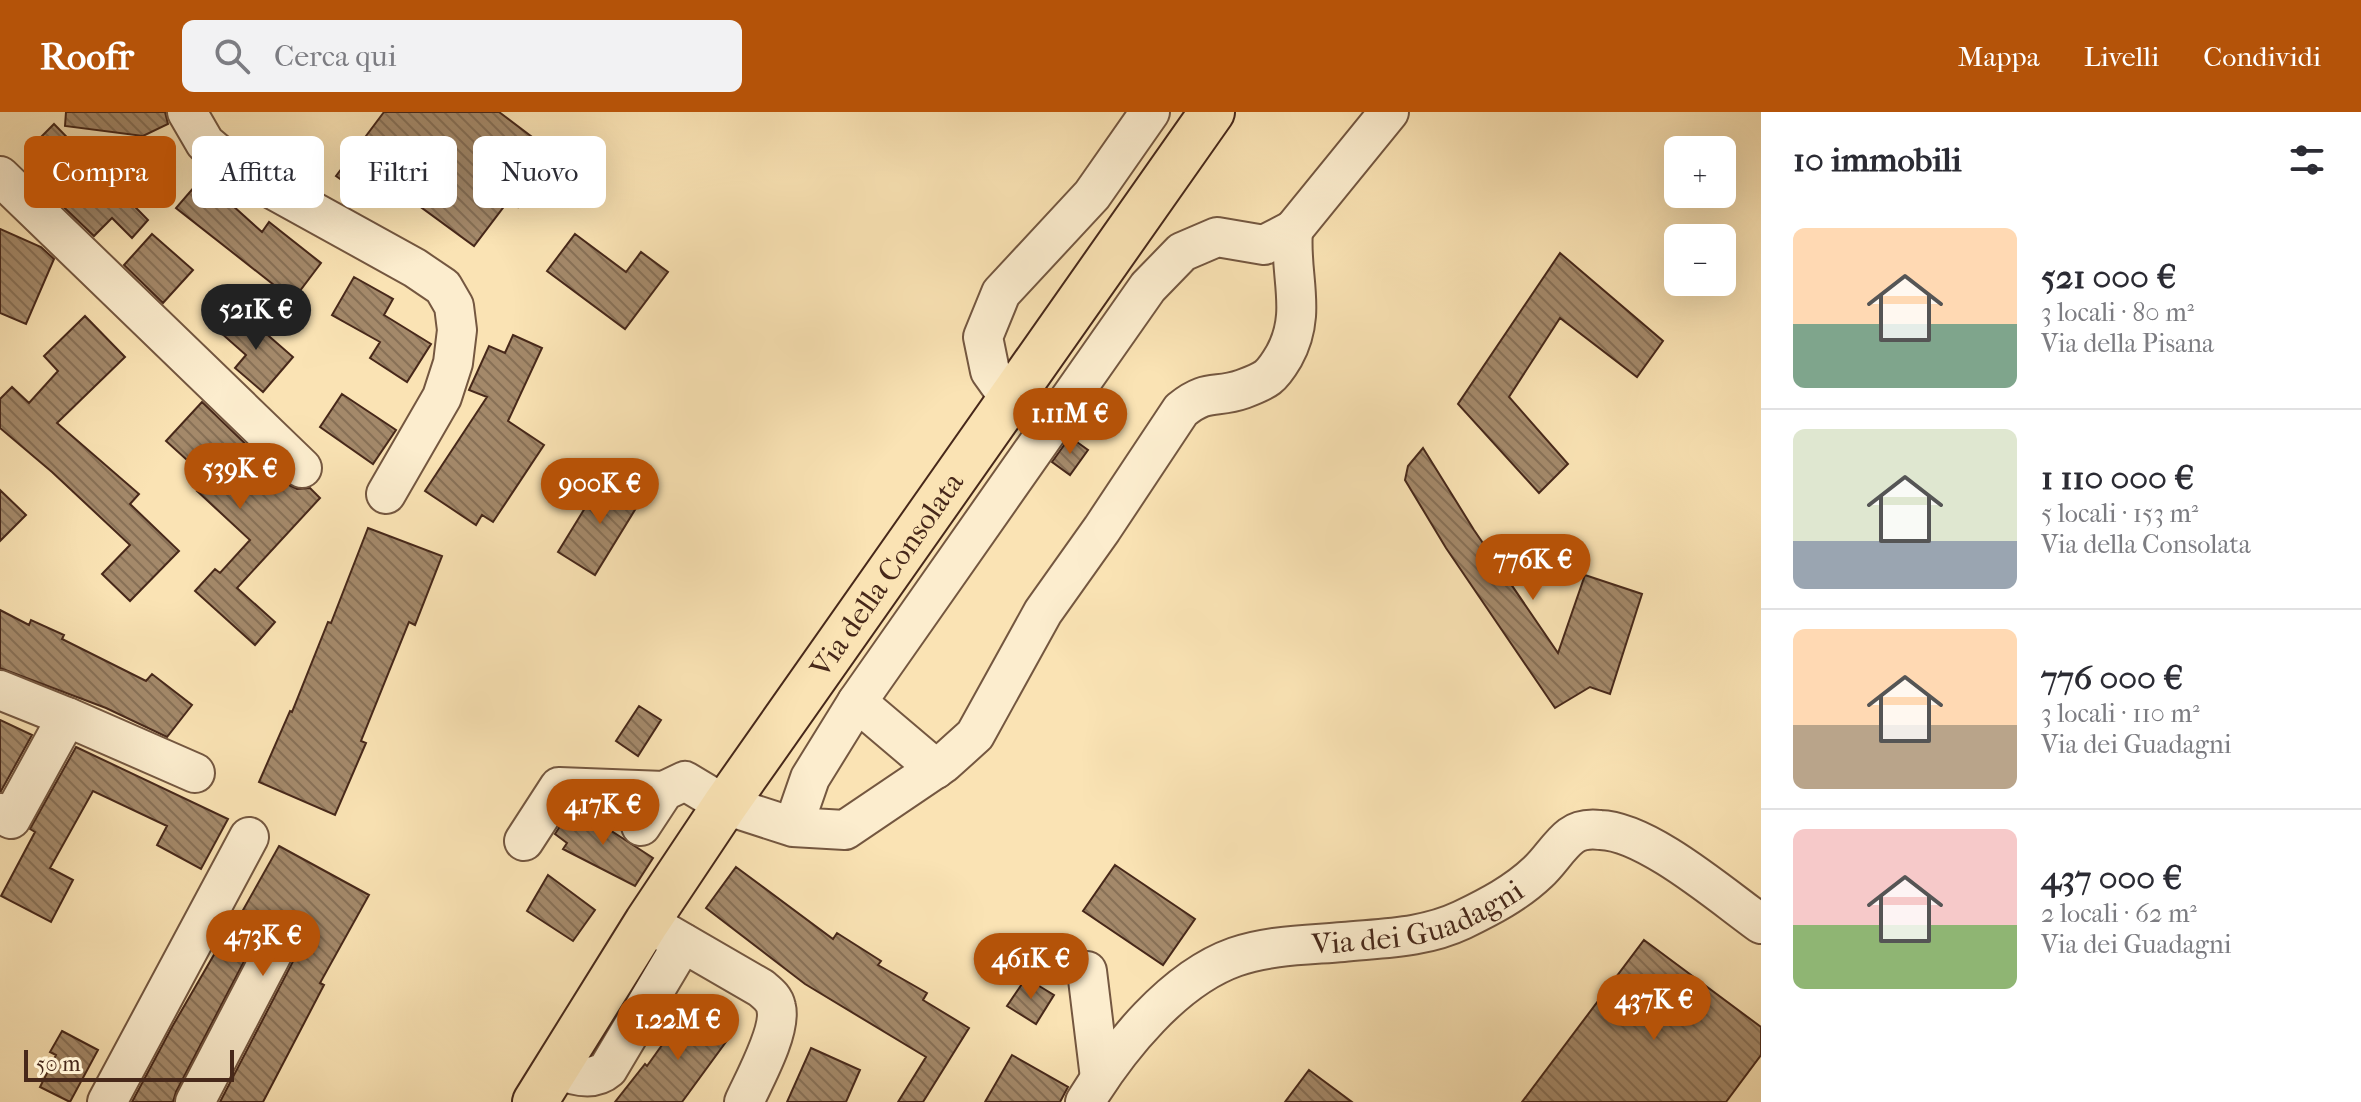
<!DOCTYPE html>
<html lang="it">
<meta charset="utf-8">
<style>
:root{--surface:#fff;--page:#f2f2f3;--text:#2b2b33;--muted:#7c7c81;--line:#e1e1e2;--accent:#b45309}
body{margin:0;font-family:"IM FELL French Canon",serif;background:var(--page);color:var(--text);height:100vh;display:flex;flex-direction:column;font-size:30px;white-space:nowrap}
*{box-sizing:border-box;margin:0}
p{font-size:26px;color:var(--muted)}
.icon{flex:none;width:44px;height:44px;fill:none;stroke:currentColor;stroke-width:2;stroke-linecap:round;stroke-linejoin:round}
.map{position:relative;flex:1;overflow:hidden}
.side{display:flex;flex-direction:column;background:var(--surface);width:600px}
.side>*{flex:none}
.guide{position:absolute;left:24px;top:24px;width:760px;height:72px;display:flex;gap:16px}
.controls{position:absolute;left:1664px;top:24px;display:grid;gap:16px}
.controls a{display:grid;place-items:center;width:72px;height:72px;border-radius:12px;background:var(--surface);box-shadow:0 8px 32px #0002;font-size:40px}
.scale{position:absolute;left:24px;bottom:20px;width:210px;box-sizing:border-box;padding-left:8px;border:4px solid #47281a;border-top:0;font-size:22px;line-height:28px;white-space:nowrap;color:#47281a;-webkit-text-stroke:6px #fcedce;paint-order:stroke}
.price{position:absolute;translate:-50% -68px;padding:0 18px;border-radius:28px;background:var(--accent);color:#fff;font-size:26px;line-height:52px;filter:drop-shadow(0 2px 4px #0008)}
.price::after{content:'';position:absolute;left:50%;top:48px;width:24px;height:18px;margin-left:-12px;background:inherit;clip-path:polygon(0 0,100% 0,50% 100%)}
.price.active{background:#222;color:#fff}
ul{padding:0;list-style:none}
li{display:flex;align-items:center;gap:24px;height:200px;padding:0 32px}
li+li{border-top:2px solid var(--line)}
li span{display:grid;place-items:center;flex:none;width:224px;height:160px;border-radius:12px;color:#555}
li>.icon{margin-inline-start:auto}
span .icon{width:96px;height:96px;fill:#fffc;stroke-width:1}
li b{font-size:34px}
h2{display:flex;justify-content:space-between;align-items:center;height:96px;padding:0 32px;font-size:34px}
.chip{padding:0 28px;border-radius:12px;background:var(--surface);box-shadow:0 8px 32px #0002;font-size:28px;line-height:72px}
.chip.active{background:var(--accent);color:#fff}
header{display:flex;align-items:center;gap:48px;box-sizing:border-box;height:112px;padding:0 40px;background:var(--accent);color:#fff}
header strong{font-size:38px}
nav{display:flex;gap:44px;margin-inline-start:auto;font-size:28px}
.search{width:560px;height:72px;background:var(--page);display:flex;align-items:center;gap:20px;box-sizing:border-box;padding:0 28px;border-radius:12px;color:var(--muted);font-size:30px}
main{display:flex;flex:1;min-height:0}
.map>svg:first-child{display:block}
.building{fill:url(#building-back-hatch);stroke:#47281a;stroke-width:2}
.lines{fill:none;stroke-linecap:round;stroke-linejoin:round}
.minor-casing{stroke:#745740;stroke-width:42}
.major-casing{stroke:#47281a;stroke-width:48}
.minor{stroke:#fcedce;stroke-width:38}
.major{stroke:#fae3b4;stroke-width:44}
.labels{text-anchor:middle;stroke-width:6;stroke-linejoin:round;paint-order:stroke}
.street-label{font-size:30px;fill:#47281a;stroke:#fcedce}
</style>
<header>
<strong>Roofr</strong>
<div class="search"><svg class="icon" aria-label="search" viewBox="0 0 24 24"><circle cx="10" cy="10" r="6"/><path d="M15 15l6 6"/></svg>Cerca qui</div>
<nav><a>Mappa</a><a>Livelli</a><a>Condividi</a></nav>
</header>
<main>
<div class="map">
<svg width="1761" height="990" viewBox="0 0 1761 990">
<defs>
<pattern id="building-back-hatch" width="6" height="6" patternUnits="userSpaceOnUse" patternTransform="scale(2)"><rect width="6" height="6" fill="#a4896a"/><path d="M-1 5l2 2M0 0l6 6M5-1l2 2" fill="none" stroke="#877056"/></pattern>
</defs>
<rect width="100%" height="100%" fill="#fae3b4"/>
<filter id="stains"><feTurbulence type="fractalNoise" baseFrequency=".0025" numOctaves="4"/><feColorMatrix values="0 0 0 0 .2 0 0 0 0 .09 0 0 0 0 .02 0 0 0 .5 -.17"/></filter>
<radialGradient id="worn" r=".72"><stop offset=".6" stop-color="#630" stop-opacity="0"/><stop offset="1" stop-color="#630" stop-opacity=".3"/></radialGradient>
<path class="building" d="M 66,0 L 165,0 L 168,12 L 143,24 L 65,14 Z
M 384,0 L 499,0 L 540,31 L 525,52 L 540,64 L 518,95 L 509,88 L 474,134 L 385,69 L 370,88 L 336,64 Z
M 54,12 L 148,108 L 132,126 L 112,106 L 94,124 L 26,59 L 47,39 L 37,29 Z
M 202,66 L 262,120 L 269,110 L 321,151 L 293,188 L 176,96 Z
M 0,117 L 41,135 L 54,147 L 26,212 L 0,201 Z
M 152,122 L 193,158 L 163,191 L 124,153 Z
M 575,122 L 626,160 L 641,140 L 668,160 L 625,217 L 547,159 Z
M 1560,141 L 1663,229 L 1637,265 L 1560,206 L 1509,285 L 1568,352 L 1539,381 L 1458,292 Z
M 354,165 L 393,187 L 384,203 L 431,232 L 407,270 L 370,246 L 380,230 L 332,203 Z
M 240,199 L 293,245 L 263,280 L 235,256 L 246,243 L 221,221 Z
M 85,204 L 125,245 L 57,311 L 139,382 L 130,392 L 179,439 L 130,489 L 102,462 L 130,433 L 52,360 L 0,316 L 0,287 L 12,275 L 29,291 L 58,259 L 44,244 Z
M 513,223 L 542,236 L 508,309 L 544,333 L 493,410 L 482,403 L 476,413 L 425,379 L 487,285 L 469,278 L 489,234 L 505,241 Z
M 342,282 L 396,318 L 373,352 L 320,315 Z
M 202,290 L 287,372 L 297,377 L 310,376 L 320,386 L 237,476 L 275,510 L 255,533 L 195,479 L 215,457 L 220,461 L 250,428 L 197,379 L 208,367 L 166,329 Z
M 1070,325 L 1088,338 L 1070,363 L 1052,350 Z
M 1423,336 L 1474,418 L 1558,541 L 1585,463 L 1642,482 L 1610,582 L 1590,575 L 1555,596 L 1446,436 L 1405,368 L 1408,354 Z
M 604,365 L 641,388 L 595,463 L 558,440 Z
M 0,378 L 26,403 L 0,429 Z
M 368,416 L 442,444 L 415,513 L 409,510 L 361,629 L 366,631 L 335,703 L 259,670 L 290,599 L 292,600 L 328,510 L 331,511 Z
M 0,498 L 29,513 L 31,508 L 64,523 L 62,527 L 146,569 L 152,562 L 192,593 L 167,625 L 106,596 L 0,556 Z
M 639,594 L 661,608 L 638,644 L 616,629 Z
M 0,608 L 32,623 L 1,679 L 0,679 Z
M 76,635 L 228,707 L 201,757 L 157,733 L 167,714 L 93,679 L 50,756 L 73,768 L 51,810 L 1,784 L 35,720 L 30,717 Z
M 571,697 L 579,698 L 653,746 L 635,774 L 563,737 L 567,731 L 555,722 Z
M 279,734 L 369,783 L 320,871 L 324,873 L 263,990 L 220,990 L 301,834 L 303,825 L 300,814 L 292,806 L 281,803 L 270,806 L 262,815 L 176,980 L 173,990 L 132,990 L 172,915 L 226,822 L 229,823 Z
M 1115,753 L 1195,807 L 1163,853 L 1083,799 Z
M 736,755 L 833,827 L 837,821 L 881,849 L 878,853 L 927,881 L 923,888 L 969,916 L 923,990 L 898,990 L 926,945 L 805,872 L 706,796 Z
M 548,763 L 595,798 L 573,829 L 527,799 Z
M 1644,828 L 1761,915 L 1761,943 L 1726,990 L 1522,990 Z
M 1026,866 L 1054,883 L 1036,912 L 1007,894 Z
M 690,894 L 731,923 L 682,990 L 615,990 L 645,952 L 647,954 Z
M 62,919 L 98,938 L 70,990 L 40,975 L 56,943 L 50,940 Z
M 811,936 L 860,958 L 846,990 L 787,990 Z
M 1012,943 L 1068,975 L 1060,990 L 985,990 Z
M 1309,958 L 1352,990 L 1285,990 Z"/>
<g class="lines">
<defs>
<g id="minor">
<path d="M 187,0 L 205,31 L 236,57 L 415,156 L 443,175 L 454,194 L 457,218 L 453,251 L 442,285 L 386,382"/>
<path d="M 0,64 L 302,356"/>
<path d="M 1293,118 L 1389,0"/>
<path d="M 1010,287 L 990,259 L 983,225 L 1001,181 L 1092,83 L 1150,0"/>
<path d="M 0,578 L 67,605"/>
<path d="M 857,590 L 936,657"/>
<path d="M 0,701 L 11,707 L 67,605 L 195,661"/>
<path d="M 641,714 L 664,679 L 685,669 L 725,693 L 793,715 L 845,718 L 944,651 L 975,623 L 1043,500 L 1102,417 L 1181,298 C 1208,276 1215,287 1243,277 C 1267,268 1271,266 1284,244 C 1308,201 1289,164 1293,118 L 1264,133 L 1217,125 L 1182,140 L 1148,175 L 857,590 L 810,666 L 793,715"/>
<path d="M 524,729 L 559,675 L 664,679"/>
<path d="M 647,810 L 761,876 C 768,882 774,886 776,895 C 782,918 754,968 744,990"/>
<path d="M 1087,859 L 1100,966"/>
<path d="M 556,956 C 573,964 593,970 608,957 L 683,831"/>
<path d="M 107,990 L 249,725"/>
<path d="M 195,990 L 281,825"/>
<path id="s1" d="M 1085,990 C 1118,936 1173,867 1235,845 C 1269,833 1308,833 1343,830 C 1384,826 1424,826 1462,808 C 1489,795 1516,781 1538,760 C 1550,749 1559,733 1571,724 C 1579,718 1591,717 1600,718 C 1647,719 1722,784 1761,812"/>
</g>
<g id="major">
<path id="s2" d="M 535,990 L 647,810 L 725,693 L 1212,0"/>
</g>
</defs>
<use href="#minor" class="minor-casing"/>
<use href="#major" class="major-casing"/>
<use href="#minor" class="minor"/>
<use href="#major" class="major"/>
</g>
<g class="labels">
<g class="street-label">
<text dy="10" stroke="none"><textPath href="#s2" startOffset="634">Via della Consolata</textPath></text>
<text dy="10" stroke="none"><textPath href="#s1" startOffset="400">Via dei Guadagni</textPath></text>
</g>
</g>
<rect width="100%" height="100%" filter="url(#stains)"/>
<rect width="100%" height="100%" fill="url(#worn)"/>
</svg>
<div class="controls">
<a>+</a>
<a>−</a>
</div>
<div class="scale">50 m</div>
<b class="price active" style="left:256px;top:240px">521K €</b>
<b class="price" style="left:1070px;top:344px">1.11M €</b>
<b class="price" style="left:240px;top:399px">539K €</b>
<b class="price" style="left:600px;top:414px">900K €</b>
<b class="price" style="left:1533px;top:490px">776K €</b>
<b class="price" style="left:603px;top:735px">417K €</b>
<b class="price" style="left:263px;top:866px">473K €</b>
<b class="price" style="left:1031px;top:889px">461K €</b>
<b class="price" style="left:1654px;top:930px">437K €</b>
<b class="price" style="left:678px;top:950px">1.22M €</b>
<div class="guide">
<a class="chip active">Compra</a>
<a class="chip">Affitta</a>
<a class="chip">Filtri</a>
<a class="chip">Nuovo</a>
</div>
</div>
<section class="side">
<h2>10 immobili<svg class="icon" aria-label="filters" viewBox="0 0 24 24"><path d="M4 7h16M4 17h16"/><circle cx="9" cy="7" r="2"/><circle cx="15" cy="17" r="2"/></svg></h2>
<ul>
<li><span style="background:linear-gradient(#ffd9b3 60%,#7fa58c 0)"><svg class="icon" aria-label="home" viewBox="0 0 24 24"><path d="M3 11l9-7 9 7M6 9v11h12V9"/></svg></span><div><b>521 000 €</b><p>3 locali · 80 m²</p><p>Via della Pisana</p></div></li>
<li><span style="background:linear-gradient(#dfe7d0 70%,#9aa5b1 0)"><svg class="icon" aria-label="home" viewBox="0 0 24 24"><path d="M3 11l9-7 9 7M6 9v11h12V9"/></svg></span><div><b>1 110 000 €</b><p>5 locali · 153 m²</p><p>Via della Consolata</p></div></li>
<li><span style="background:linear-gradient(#ffd9b3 60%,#b9a48a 0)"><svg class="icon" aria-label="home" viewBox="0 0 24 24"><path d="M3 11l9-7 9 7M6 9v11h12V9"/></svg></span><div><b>776 000 €</b><p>3 locali · 110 m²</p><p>Via dei Guadagni</p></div></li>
<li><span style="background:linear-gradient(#f6c9c9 60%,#8fb573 0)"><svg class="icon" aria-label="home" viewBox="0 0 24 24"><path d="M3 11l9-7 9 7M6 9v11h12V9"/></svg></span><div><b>437 000 €</b><p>2 locali · 62 m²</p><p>Via dei Guadagni</p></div></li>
</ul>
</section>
</main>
